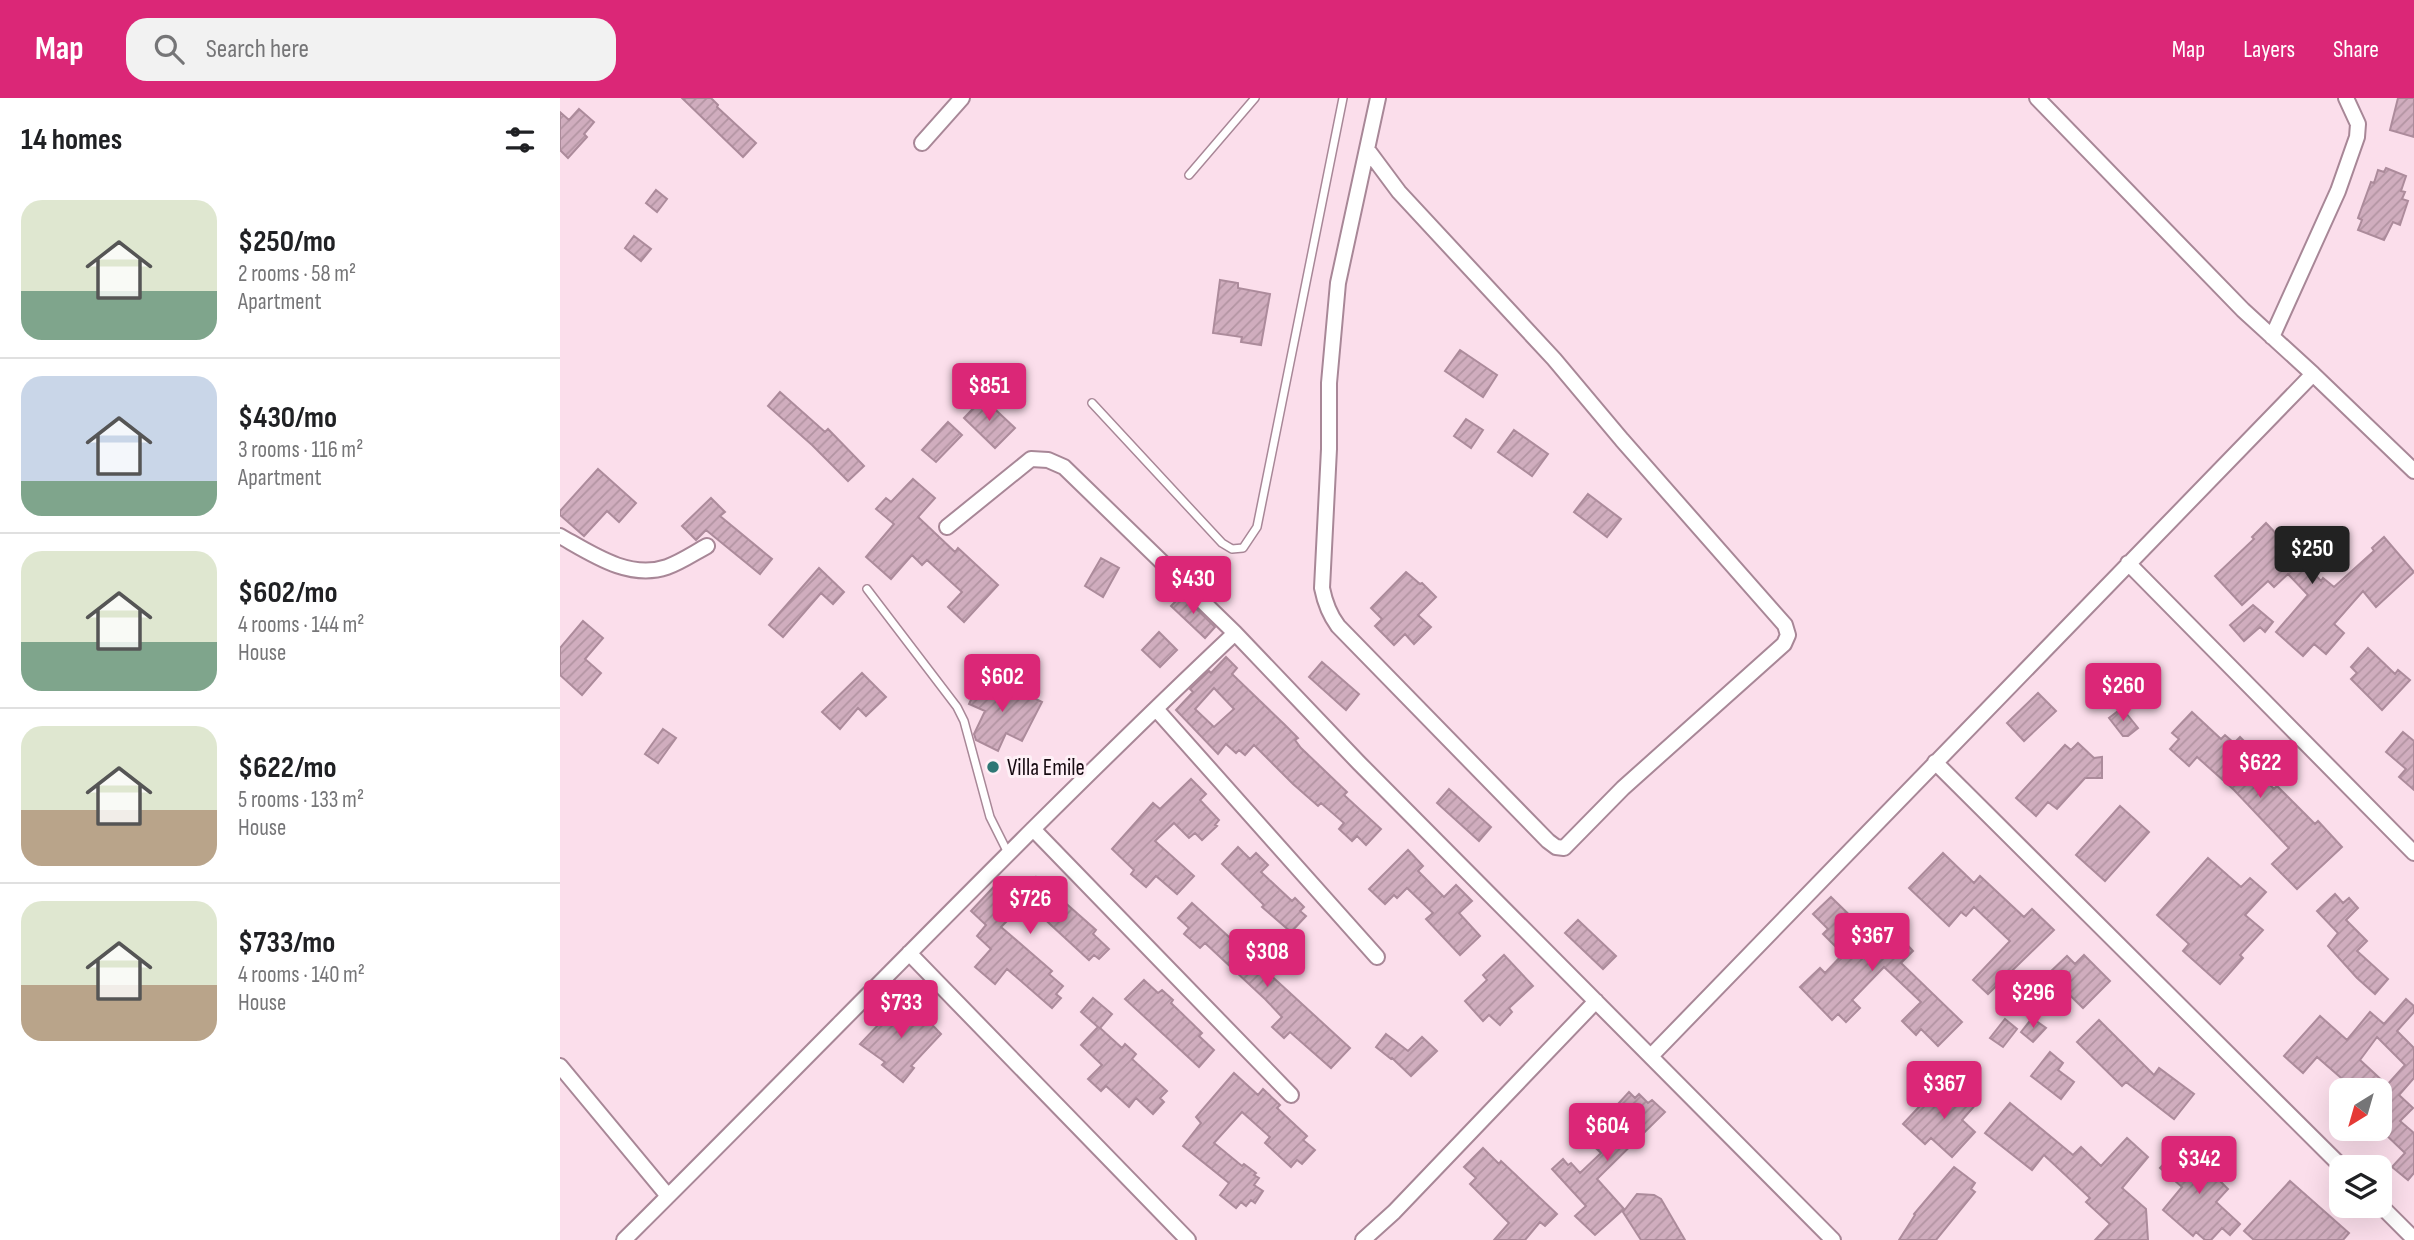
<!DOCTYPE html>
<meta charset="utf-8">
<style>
:root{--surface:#fff;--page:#f2f2f2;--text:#202124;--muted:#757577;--line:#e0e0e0;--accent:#db2777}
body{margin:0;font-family:"Sofia Sans Condensed",sans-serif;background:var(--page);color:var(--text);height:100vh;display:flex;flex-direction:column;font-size:26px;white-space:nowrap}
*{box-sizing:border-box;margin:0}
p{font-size:23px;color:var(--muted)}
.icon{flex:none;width:38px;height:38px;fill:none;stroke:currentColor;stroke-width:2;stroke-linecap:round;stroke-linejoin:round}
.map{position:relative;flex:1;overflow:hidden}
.details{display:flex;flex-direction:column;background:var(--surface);width:560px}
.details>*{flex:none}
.needle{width:46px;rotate:217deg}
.buttons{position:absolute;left:1769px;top:980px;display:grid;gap:14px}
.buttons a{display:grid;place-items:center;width:63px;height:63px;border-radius:14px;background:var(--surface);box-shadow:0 7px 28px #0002;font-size:35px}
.price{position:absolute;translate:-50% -60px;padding:0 16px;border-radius:7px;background:var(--accent);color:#fff;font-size:23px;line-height:46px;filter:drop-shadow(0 2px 4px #0008)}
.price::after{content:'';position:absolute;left:50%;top:42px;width:21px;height:16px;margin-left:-10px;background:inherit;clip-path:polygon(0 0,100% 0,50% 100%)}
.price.current{background:#222;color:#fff}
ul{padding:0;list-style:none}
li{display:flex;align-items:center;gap:21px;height:175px;padding:0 21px}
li+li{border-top:2px solid var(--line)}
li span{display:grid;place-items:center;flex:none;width:196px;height:140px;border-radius:21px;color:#555}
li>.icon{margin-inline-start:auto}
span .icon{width:84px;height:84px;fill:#fffc;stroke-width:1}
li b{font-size:30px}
h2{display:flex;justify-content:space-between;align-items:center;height:84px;padding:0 21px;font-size:30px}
header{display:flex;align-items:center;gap:42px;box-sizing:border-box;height:98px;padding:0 35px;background:var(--accent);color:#fff}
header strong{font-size:33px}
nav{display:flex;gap:38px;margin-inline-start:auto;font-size:24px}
.search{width:490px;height:63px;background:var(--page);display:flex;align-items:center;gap:18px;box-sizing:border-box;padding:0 24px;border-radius:21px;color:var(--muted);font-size:26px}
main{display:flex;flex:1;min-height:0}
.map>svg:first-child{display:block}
.building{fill:url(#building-hatch);stroke:#ac8b9b;stroke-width:2;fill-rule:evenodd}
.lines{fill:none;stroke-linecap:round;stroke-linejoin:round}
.lane-casing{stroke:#a88797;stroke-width:10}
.street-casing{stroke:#a88797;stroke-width:18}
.lane{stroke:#fff;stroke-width:7}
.street{stroke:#fff;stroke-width:14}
.poi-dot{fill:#2e7775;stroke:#fef0f6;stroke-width:2.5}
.labels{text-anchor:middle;stroke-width:6;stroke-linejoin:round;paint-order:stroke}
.poi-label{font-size:23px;fill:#150a10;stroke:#fef0f6;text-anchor:start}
</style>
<header>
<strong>Map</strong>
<div class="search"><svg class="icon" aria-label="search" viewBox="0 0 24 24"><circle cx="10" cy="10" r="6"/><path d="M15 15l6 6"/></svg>Search here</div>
<nav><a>Map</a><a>Layers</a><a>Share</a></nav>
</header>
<main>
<section class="details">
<h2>14 homes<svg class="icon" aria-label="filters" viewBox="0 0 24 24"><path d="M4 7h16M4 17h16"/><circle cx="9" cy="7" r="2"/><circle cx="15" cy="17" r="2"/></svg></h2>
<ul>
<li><span style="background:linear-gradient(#dfe7d0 65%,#7fa58c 0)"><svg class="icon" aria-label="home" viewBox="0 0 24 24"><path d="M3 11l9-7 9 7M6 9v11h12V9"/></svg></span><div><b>$250/mo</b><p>2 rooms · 58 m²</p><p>Apartment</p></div></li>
<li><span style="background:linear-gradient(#c9d6e8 75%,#7fa58c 0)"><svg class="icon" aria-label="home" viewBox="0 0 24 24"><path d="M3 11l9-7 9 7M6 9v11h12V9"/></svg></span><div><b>$430/mo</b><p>3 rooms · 116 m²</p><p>Apartment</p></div></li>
<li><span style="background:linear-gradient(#dfe7d0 65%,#7fa58c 0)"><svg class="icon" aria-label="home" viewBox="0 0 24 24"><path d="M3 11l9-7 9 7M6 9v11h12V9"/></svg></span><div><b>$602/mo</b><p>4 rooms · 144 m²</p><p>House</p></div></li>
<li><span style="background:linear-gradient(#dfe7d0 60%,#b9a48a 0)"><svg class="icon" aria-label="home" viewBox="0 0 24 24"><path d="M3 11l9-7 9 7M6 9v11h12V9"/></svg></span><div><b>$622/mo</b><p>5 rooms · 133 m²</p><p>House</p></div></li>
<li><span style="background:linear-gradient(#dfe7d0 60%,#b9a48a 0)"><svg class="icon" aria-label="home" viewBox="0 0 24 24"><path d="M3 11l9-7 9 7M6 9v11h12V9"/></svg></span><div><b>$733/mo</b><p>4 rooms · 140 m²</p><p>House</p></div></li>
</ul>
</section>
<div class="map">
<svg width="1854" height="1142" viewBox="0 0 1854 1142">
<defs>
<pattern id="building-hatch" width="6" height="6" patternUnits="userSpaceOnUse" patternTransform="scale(1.75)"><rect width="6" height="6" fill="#d0adbe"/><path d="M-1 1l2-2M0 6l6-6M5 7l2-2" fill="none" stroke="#b294a2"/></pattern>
</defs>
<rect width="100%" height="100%" fill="#fbdeeb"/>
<path class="building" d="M 122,0 L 151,0 L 158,7 L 157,9 L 196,45 L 183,59 Z
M 1838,0 L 1854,0 L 1854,39 L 1830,32 Z
M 19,11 L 34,24 L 24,36 L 27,39 L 8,60 L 0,52 L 0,14 L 9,22 Z
M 1826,70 L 1846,78 L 1841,93 L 1845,94 L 1842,101 L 1848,103 L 1840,127 L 1833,124 L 1824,142 L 1798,132 L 1802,122 L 1798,120 L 1811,84 L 1814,85 L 1818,72 L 1824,74 Z
M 96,92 L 107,101 L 97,114 L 86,105 Z
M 74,138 L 91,151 L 81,163 L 65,150 Z
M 660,182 L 678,185 L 678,190 L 710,196 L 701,247 L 681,244 L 682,239 L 653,235 Z
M 900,252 L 937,277 L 923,299 L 885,273 Z
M 220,294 L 265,334 L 268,331 L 304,368 L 288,383 L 252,347 L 208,308 Z
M 423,300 L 455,330 L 435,350 L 404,320 Z
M 906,321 L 923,332 L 911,350 L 894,338 Z
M 388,324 L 402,337 L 376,364 L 362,352 Z
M 954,332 L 988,356 L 972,378 L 938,354 Z
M 38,371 L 76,405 L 59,424 L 47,413 L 24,438 L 0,417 L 0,413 Z
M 353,381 L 375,400 L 358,419 L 395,454 L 398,450 L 438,487 L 404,524 L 388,509 L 402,494 L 367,462 L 362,467 L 352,457 L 331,481 L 306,459 L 334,426 L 316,411 L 326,400 L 331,404 Z
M 1028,396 L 1061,421 L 1047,439 L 1014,414 Z
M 151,400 L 165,414 L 160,418 L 212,461 L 200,476 L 146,432 L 136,442 L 122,428 Z
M 1706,425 L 1761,483 L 1763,480 L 1774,489 L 1814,453 L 1812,450 L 1824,439 L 1854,474 L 1816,509 L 1803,493 L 1774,526 L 1784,535 L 1766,556 L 1754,546 L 1743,558 L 1716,534 L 1748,497 L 1728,476 L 1714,489 L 1708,483 L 1682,507 L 1655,478 L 1694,441 L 1692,439 Z
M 541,460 L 559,470 L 543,499 L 525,488 Z
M 259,470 L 284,494 L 273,506 L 261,495 L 223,539 L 209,527 Z
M 846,474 L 860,486 L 862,485 L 876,499 L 858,517 L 871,529 L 854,546 L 845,536 L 834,547 L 815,528 L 822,521 L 811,510 Z
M 622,497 L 655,529 L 645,540 L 611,508 Z
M 1693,507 L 1713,524 L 1705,534 L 1700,529 L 1684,543 L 1670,527 Z
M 23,523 L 43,540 L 25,561 L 41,575 L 22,597 L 0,577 L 0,550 Z
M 599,534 L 617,552 L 600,569 L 582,552 Z
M 1808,550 L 1835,576 L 1838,572 L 1850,582 L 1822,612 L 1791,581 L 1797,575 L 1791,569 Z
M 666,559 L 677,570 L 672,576 L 725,627 L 738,640 L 735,642 L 741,650 L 787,694 L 784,697 L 821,731 L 806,747 L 797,738 L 792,743 L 779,731 L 784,725 L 761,705 L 758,708 L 733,686 L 694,647 L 685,657 L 679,652 L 676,655 L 666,646 L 658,656 L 616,612 L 633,594 L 630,591 L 649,573 L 651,575 ZM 654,590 L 674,611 L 654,629 L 635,611 Z
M 762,564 L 799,596 L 786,612 L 749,579 Z
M 302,575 L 326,599 L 306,618 L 298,610 L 280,631 L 262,614 Z
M 421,580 L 466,600 L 468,597 L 482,604 L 462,643 L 446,635 L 438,653 L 416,642 L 414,636 L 425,613 L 409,606 Z
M 1478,595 L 1496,613 L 1464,643 L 1447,625 Z
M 1562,610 L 1578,630 L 1568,638 L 1563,638 L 1549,620 Z
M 1632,614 L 1661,641 L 1665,637 L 1674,645 L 1680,639 L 1689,648 L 1679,659 L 1700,680 L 1702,679 L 1714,691 L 1717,688 L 1755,726 L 1758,723 L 1782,749 L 1737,791 L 1712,766 L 1729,750 L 1674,692 L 1637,659 L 1629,668 L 1610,651 L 1619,641 L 1612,635 Z
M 103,631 L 116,640 L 98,665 L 85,656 Z
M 1843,634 L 1854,643 L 1854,692 L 1839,679 L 1846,671 L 1826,654 Z
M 1518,645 L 1534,660 L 1542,659 L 1542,680 L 1525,680 L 1497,711 L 1488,704 L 1476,718 L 1456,700 L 1505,647 L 1511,652 Z
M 631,681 L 646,696 L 640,702 L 659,722 L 655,727 L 657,728 L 642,742 L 635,735 L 629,740 L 614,725 L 595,743 L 634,778 L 617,796 L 596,778 L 586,789 L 571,776 L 574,772 L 552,751 L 593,705 L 600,711 Z
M 889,691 L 931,729 L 919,743 L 877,705 Z
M 1560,708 L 1589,734 L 1545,783 L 1516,757 Z
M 678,749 L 690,761 L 696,755 L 708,767 L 701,774 L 732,803 L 735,800 L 744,809 L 740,813 L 746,818 L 731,834 L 702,809 L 704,807 L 662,766 Z
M 848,752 L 863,768 L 858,773 L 884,799 L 896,787 L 912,803 L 899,815 L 920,838 L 900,857 L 866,821 L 873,815 L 847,790 L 837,800 L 834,797 L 825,806 L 809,791 Z
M 1383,755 L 1414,785 L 1420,778 L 1464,819 L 1472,811 L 1494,832 L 1428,896 L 1413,882 L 1450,843 L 1414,809 L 1406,818 L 1401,814 L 1389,828 L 1349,790 Z
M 1648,760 L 1681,789 L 1690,780 L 1706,794 L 1685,817 L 1703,832 L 1680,857 L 1683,860 L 1660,886 L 1623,853 L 1629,846 L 1597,817 Z
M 476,779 L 536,832 L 533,836 L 549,851 L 539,861 L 534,857 L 529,862 L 466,804 L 441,829 L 492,873 L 489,876 L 503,888 L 496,896 L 501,900 L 492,910 L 447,871 L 435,886 L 415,869 L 431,851 L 417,838 L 426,827 L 411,813 L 442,780 L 459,797 Z
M 1775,796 L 1783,805 L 1789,800 L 1798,810 L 1786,822 L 1807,843 L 1797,853 L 1828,881 L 1815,896 L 1797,880 L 1768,848 L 1778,835 L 1757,813 Z
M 1271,799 L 1311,838 L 1328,820 L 1341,832 L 1337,836 L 1353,853 L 1341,865 L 1402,924 L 1378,948 L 1361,931 L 1356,937 L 1342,923 L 1361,904 L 1324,869 L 1292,902 L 1300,910 L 1286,924 L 1278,916 L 1272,922 L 1240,889 L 1260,870 L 1265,875 L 1283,856 L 1263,836 L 1268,831 L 1253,816 Z
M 632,805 L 790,950 L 771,970 L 730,934 L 724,940 L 712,929 L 722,919 L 705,901 L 645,845 L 640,850 L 624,836 L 629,830 L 618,820 Z
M 1018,822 L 1056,858 L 1043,871 L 1005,835 Z
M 944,857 L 973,888 L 949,910 L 952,914 L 940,927 L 929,917 L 923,923 L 905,903 L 927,882 L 923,877 Z
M 1524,857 L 1550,883 L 1523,910 L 1488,876 L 1507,858 L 1515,866 Z
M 584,882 L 598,895 L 602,892 L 613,902 L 611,905 L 642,935 L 639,938 L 654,952 L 639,969 L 565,901 Z
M 533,900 L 552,916 L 540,930 L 562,950 L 565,946 L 576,956 L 572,961 L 607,993 L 600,1000 L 604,1004 L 593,1016 L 576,1000 L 569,1009 L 546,988 L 541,993 L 528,981 L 542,967 L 521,947 L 538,929 L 521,914 Z
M 1846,901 L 1854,908 L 1854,914 L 1837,933 L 1854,950 L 1854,980 L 1839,997 L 1853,1010 L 1840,1023 L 1854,1035 L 1854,1075 L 1848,1082 L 1832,1069 L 1845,1055 L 1820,1031 L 1820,992 L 1795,992 L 1757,959 L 1743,975 L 1724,958 L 1760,918 L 1787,942 L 1810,914 L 1824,926 ZM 1817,939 L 1845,967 L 1827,987 L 1800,962 Z
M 340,904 L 355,919 L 360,914 L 381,936 L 351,968 L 354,970 L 343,984 L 322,967 L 325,964 L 300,946 Z
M 1472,920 L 1486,930 L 1473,944 L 1461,934 Z
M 1445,921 L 1457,931 L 1443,949 L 1430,940 Z
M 1539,922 L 1594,977 L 1599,970 L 1634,996 L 1614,1021 L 1566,984 L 1562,988 L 1517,944 Z
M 826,936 L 848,953 L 862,939 L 877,953 L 851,978 L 832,960 L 831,961 L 816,949 Z
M 1490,954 L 1503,965 L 1498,972 L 1514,984 L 1501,1001 L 1471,978 Z
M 674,975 L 698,997 L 703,991 L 720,1007 L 717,1010 L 747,1038 L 743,1042 L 755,1052 L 742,1066 L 737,1062 L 731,1069 L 705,1045 L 710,1039 L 682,1014 L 654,1045 L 682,1068 L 684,1066 L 696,1075 L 694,1077 L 699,1080 L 694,1087 L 703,1093 L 695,1105 L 691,1102 L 686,1108 L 681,1104 L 676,1110 L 660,1097 L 669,1085 L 623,1048 L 641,1025 L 636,1019 Z
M 1403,989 L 1418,1004 L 1402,1022 L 1415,1034 L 1392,1059 L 1371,1040 L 1365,1046 L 1343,1026 L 1372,995 L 1385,1008 Z
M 1069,994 L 1075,1000 L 1079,996 L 1088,1005 L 1092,1002 L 1105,1014 L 1037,1081 L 1064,1111 L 1035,1137 L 1015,1118 L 1026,1108 L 992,1071 L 1003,1061 L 1008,1067 L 1011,1065 L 1020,1075 L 1041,1055 L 1023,1038 L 1035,1026 L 1042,1033 L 1045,1030 L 1054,1039 L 1073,1020 L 1058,1006 Z
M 1450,1005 L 1513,1057 L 1521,1049 L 1541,1068 L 1567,1040 L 1588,1059 L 1562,1090 L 1586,1111 L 1588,1142 L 1535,1142 L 1550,1126 L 1526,1104 L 1530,1100 L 1484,1057 L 1472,1072 L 1425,1035 Z
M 923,1050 L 939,1066 L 941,1063 L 997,1116 L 985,1128 L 980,1124 L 965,1142 L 934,1142 L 949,1125 L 910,1086 L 916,1080 L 904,1069 Z
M 1635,1053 L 1645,1063 L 1651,1057 L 1667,1072 L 1658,1081 L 1668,1091 L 1656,1104 L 1680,1126 L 1670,1137 L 1662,1130 L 1651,1142 L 1645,1142 L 1636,1134 L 1633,1138 L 1603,1112 L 1622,1089 L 1600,1070 L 1613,1056 L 1624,1065 Z
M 1394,1069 L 1415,1085 L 1411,1091 L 1415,1094 L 1376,1142 L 1339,1142 L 1355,1117 L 1354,1116 Z
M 1730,1083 L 1789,1135 L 1783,1142 L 1694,1142 L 1684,1133 Z
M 1077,1096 L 1094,1097 L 1101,1101 L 1125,1142 L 1081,1142 L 1063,1114 Z"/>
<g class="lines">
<defs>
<path id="lane" d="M 629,77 L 695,0
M 532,305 L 662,445 L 672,451 L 683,450 L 697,429 L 783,0
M 307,491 L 397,609 L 404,623 L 430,719 L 448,755"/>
<path id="street" d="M 362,45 L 402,0
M 807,51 L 839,94 L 994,261 L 1062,342 L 1225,527 L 1228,537 L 1224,546 L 1063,690 L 1004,750 L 996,749 L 988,743 L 778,528 C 769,516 765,505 762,490 L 769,351 L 769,285 L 778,185 L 818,0
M 1712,239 L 1778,93 L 1797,39 L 1798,26 L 1786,0
M 1753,276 L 1854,373
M 387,429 L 471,361 L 488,362 L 504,369 L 675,535
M 0,438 C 32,456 69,482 107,469 C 121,464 134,455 147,448
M 1568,465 L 1854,755
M 596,611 L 817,859
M 1375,664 L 1782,1069
M 473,731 L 731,997
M 349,855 L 628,1142
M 1091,958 L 1753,276 L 1683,212 L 1477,0
M 0,968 L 108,1098
M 1820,1107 L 1854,1141
M 64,1142 C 268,940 466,732 675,535 L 799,665 L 1273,1142
M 803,1142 L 834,1114 L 1036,903"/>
</defs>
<use href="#lane" class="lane-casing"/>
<use href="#street" class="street-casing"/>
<use href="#lane" class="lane"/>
<use href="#street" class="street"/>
</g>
<circle class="poi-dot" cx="433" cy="669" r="7"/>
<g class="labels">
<g class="poi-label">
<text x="447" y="677">Villa Emile</text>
</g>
</g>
</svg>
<div class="buttons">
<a><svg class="needle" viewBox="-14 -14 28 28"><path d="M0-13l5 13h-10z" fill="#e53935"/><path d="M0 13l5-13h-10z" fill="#757577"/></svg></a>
<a><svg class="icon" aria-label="layers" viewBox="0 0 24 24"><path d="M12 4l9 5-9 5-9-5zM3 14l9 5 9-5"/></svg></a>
</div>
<b class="price" style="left:429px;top:325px">$851</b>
<b class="price current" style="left:1752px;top:488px">$250</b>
<b class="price" style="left:633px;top:518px">$430</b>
<b class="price" style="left:442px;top:616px">$602</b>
<b class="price" style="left:1563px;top:625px">$260</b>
<b class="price" style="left:1700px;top:702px">$622</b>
<b class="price" style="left:470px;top:838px">$726</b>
<b class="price" style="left:1312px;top:875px">$367</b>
<b class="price" style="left:707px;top:891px">$308</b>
<b class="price" style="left:1473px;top:932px">$296</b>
<b class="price" style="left:341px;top:942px">$733</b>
<b class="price" style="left:1384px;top:1023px">$367</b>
<b class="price" style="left:1047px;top:1065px">$604</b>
<b class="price" style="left:1639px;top:1098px">$342</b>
</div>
</main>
